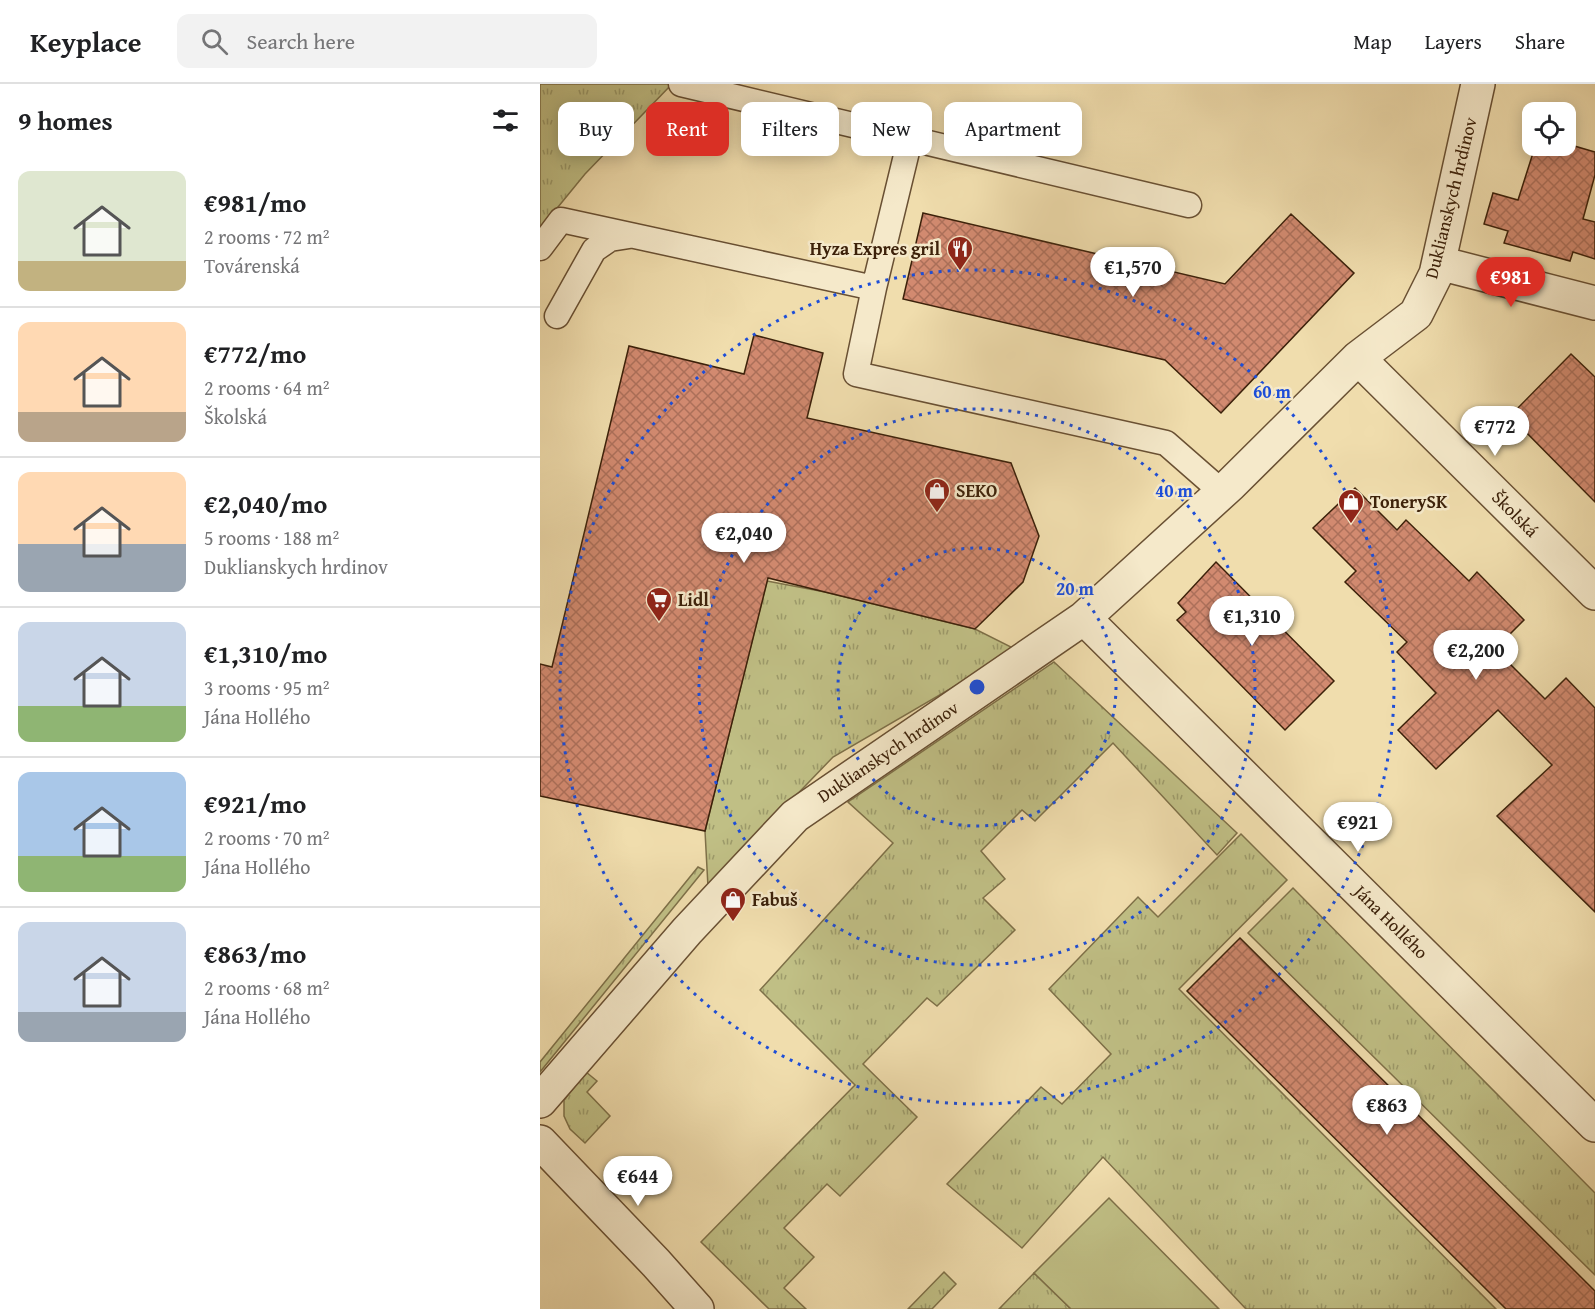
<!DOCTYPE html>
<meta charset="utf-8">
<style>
:root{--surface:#fff;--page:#f2f2f2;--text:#202124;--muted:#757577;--line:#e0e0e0;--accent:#d93025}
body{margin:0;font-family:"Gentium Book Plus",serif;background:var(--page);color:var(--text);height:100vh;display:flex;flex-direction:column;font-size:22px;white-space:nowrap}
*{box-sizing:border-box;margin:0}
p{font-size:20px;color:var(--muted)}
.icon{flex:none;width:33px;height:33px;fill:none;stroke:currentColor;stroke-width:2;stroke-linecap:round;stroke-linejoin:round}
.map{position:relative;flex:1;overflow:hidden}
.details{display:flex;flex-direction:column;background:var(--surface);width:540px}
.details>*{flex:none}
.hud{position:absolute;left:18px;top:18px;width:570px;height:54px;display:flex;gap:12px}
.buttons{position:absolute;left:982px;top:18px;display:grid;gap:12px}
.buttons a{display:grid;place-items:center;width:54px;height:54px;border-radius:12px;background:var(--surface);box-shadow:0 3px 15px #0003;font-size:30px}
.price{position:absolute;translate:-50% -51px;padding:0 14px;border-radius:21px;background:#fff;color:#222;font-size:20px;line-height:39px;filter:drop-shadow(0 2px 3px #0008)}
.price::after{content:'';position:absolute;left:50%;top:36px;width:18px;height:14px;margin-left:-9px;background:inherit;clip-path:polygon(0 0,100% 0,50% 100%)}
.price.selected{background:var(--accent);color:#fff}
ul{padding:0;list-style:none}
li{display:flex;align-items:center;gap:18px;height:150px;padding:0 18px}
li+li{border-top:2px solid var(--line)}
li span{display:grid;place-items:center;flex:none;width:168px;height:120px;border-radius:12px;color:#555}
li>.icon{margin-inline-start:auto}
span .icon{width:72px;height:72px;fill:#fffc;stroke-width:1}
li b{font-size:26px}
h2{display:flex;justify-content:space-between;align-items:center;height:72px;padding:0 18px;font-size:26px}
.chip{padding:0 21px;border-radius:12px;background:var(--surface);box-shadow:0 3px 15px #0003;font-size:21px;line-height:54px}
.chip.selected{background:var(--accent);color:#fff}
header{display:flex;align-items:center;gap:36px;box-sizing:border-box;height:84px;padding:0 30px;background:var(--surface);border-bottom:2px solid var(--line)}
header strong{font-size:28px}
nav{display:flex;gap:33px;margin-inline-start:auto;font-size:21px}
.search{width:420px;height:54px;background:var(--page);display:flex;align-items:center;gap:15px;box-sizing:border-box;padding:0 21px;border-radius:12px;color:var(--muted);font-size:22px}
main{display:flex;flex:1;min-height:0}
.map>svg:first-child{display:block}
.grass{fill:url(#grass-tufts);stroke:#7e7048;stroke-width:1.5}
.park{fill:#c0bf85;stroke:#7e7048;stroke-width:1.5}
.building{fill:url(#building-cross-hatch);stroke:#3c210a;stroke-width:1.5}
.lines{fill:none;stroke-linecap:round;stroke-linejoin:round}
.lane-casing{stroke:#695033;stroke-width:27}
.street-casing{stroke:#695033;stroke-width:36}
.lane{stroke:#f5e9ca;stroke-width:24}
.street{stroke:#f5e9ca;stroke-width:33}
.ring{fill:none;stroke:#1d4ed8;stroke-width:3;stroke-dasharray:3 6}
.labels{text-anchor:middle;stroke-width:5;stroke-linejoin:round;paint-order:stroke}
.street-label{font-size:18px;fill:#3c210a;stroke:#f5e9ca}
.poi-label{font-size:18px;font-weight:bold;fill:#3c210a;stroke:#f5e9ca;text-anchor:start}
.centre{fill:#1d4ed8;stroke:#f5e9ca;stroke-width:3}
.ring-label{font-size:18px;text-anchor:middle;font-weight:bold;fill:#1d4ed8;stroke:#f5e9ca;stroke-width:5;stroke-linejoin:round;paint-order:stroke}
</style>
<header>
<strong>Keyplace</strong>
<div class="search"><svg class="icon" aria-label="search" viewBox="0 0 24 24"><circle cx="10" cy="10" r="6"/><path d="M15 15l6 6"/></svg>Search here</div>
<nav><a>Map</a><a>Layers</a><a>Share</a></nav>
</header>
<main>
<section class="details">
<h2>9 homes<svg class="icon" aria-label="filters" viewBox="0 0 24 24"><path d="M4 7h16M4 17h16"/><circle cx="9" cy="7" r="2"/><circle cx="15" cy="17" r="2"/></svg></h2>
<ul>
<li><span style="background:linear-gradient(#dfe7d0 75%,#c2b280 0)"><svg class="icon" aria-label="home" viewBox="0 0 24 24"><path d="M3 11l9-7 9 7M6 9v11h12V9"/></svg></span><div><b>€981/mo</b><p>2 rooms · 72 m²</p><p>Továrenská</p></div></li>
<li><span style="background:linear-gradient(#ffd9b3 75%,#b9a48a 0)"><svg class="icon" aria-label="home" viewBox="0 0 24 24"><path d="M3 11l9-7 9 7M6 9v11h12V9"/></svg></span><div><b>€772/mo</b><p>2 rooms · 64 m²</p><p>Školská</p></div></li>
<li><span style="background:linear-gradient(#ffd9b3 60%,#9aa5b1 0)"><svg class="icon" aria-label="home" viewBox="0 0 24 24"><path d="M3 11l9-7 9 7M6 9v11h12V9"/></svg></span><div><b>€2,040/mo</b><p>5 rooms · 188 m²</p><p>Duklianskych hrdinov</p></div></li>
<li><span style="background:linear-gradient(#c9d6e8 70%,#8fb573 0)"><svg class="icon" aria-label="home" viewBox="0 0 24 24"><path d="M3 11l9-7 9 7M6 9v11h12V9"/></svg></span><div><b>€1,310/mo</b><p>3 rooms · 95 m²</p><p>Jána Hollého</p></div></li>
<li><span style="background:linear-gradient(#a9c7e8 70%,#8fb573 0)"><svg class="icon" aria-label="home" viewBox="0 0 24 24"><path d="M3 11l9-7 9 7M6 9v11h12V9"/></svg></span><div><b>€921/mo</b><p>2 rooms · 70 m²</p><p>Jána Hollého</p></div></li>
<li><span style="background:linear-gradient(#c9d6e8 75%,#9aa5b1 0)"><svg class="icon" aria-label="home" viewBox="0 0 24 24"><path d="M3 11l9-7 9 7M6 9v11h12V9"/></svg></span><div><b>€863/mo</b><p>2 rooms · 68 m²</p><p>Jána Hollého</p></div></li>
</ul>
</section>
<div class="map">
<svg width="1055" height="1225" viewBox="0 0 1055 1225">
<defs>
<pattern id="grass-tufts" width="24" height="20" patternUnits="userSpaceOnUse" patternTransform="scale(1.5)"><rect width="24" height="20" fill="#c0bf85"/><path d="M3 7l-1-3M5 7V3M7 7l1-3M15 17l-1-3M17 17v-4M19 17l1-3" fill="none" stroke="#9d9b6b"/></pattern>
<pattern id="building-cross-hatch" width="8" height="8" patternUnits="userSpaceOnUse" patternTransform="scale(1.5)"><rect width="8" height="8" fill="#d28a70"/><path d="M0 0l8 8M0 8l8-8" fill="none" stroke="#ac705a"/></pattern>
</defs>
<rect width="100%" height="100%" fill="#f0ddad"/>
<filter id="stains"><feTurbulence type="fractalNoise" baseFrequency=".00333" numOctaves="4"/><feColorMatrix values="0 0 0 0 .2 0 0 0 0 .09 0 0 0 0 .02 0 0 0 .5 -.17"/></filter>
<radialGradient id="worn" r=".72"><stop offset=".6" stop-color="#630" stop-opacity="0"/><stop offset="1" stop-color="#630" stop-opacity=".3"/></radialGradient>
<path class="grass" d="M 0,0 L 132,0 L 45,90 L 0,145 Z
M 227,497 L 285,508 L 435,545 L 477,566 L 293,673 L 168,803 L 165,747 Z
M 514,578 L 697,749 L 677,771 L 573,659 L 495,737 L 482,726 L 441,767 L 465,795 L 443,814 L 475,846 L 397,922 L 387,914 L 323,980 L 377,1033 L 300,1112 L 287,1100 L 244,1144 L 274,1173 L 244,1204 L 266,1225 L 229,1225 L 161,1158 L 315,1001 L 220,906 L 353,759 L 308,718 Z
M 701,750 L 747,796 L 639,905 L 956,1225 L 706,1225 L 563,1073 L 482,1164 L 407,1100 L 501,1003 L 522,1020 L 571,970 L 509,905 L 598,813 L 618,833 Z
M 158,783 L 164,786 L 0,988 L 0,978 Z
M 753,804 L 1055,1109 L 1055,1191 L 708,849 Z
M 46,988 L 57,997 L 47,1008 L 70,1032 L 45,1059 L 30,1045 L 24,1032 L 24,1016 Z
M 404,1188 L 416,1200 L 392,1225 L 368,1225 Z
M 494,1189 L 531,1225 L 459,1225 Z"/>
<path class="park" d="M 569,1114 L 679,1225 L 531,1225 L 494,1189 Z"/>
<path class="building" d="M 993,47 L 993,62 L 1026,62 L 1026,51 L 1031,61 L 1055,68 L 1055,91 L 1043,135 L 1055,138 L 1055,175 L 1033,168 L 1030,177 L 964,159 L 968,147 L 944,140 L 953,109 L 978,116 L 993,69 L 984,52 Z
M 383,129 L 685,200 L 751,130 L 814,189 L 681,329 L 625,276 L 363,215 Z
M 214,251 L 283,269 L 267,334 L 471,379 L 499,452 L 483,498 L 435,545 L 228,494 L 165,747 L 0,712 L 0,580 L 12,583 L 89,262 L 204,290 Z
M 1031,270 L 1055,293 L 1055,418 L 970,332 Z
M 815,404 L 857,446 L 866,436 L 929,497 L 937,488 L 984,536 L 955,565 L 1005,615 L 1026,594 L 1055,624 L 1055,828 L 957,732 L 1012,681 L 958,626 L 896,685 L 858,646 L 896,609 L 857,568 L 867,558 L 805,498 L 816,487 L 773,444 Z
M 676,478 L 794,597 L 745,646 L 637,536 L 646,528 L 638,519 Z
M 700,854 L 1055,1207 L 1055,1225 L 966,1225 L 647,907 Z"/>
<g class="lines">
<defs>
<path id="lane" d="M 141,0 L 649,121
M 0,164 L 21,136 L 334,204 L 316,290 L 626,359 L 682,408
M 334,204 L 370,55
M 17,232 L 54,166 L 70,155 L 89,152"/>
<path id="street" d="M 899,179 L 1055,219
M 818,274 L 1055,509
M 544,534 L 1055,1041
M 0,1017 L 147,847 L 255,732 L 544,534 L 690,401 L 818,274 L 876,230 L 896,190 L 938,0
M 0,1058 L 116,1179 L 157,1225"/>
</defs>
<use href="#lane" class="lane-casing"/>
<use href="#street" class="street-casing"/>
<use href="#lane" class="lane"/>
<use href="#street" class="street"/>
</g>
<g class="ring">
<circle cx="437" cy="603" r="139"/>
<circle cx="437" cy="603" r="278"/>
<circle cx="437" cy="603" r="417"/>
</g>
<defs>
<symbol id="restaurant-pin" viewBox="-11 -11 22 30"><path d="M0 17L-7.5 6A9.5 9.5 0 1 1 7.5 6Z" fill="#8f2418" stroke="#f5e9ca"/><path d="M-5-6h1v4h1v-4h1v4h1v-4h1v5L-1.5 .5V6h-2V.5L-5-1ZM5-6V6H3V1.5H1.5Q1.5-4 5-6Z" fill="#fff"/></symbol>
<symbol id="shop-pin" viewBox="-11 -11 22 30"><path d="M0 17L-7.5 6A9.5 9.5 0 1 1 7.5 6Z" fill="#8f2418" stroke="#f5e9ca"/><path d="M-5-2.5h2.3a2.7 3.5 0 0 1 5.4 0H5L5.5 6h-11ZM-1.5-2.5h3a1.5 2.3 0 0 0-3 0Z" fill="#fff"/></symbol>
<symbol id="supermarket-pin" viewBox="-11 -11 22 30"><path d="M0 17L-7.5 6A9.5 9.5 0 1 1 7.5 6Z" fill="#8f2418" stroke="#f5e9ca"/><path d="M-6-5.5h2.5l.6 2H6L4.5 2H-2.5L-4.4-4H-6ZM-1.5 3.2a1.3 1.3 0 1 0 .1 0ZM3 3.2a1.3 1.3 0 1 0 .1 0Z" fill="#fff"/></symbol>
</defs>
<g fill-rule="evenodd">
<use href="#restaurant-pin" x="405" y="150" width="30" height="40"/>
<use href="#shop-pin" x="382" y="392" width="30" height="40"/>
<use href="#shop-pin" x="796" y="403" width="30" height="40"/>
<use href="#supermarket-pin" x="104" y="501" width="30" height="40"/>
<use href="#shop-pin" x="178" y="801" width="30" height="40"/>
</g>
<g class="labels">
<g class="street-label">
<text transform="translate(911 114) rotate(-76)" y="6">Duklianskych hrdinov</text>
<text transform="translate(975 430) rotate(45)" y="6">Školská</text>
<text transform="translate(348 668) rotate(-34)" y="6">Duklianskych hrdinov</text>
<text transform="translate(851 838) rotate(45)" y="6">Jána Hollého</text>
</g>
<g class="poi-label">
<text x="400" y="171" text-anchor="end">Hyza Expres gril</text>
<text x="416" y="413">SEKO</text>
<text x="830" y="424">TonerySK</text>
<text x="138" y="522">Lidl</text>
<text x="212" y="822">Fabuš</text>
</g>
</g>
<circle cx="437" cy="603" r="9" class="centre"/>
<g class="ring-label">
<text x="732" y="314">60 m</text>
<text x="634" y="413">40 m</text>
<text x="535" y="511">20 m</text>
</g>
<rect width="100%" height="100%" filter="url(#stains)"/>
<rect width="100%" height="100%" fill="url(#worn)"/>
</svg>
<div class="buttons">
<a><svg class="icon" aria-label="locate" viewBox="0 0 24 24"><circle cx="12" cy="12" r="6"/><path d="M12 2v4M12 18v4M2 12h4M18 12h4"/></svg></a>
</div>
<b class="price" style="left:593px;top:214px">€1,570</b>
<b class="price selected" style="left:971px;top:224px">€981</b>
<b class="price" style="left:955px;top:373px">€772</b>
<b class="price" style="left:204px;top:480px">€2,040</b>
<b class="price" style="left:712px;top:563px">€1,310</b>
<b class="price" style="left:936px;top:597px">€2,200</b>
<b class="price" style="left:818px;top:769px">€921</b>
<b class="price" style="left:847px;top:1052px">€863</b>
<b class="price" style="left:98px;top:1123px">€644</b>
<div class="hud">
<a class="chip">Buy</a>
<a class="chip selected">Rent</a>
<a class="chip">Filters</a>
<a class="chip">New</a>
<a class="chip">Apartment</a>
</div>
</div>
</main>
